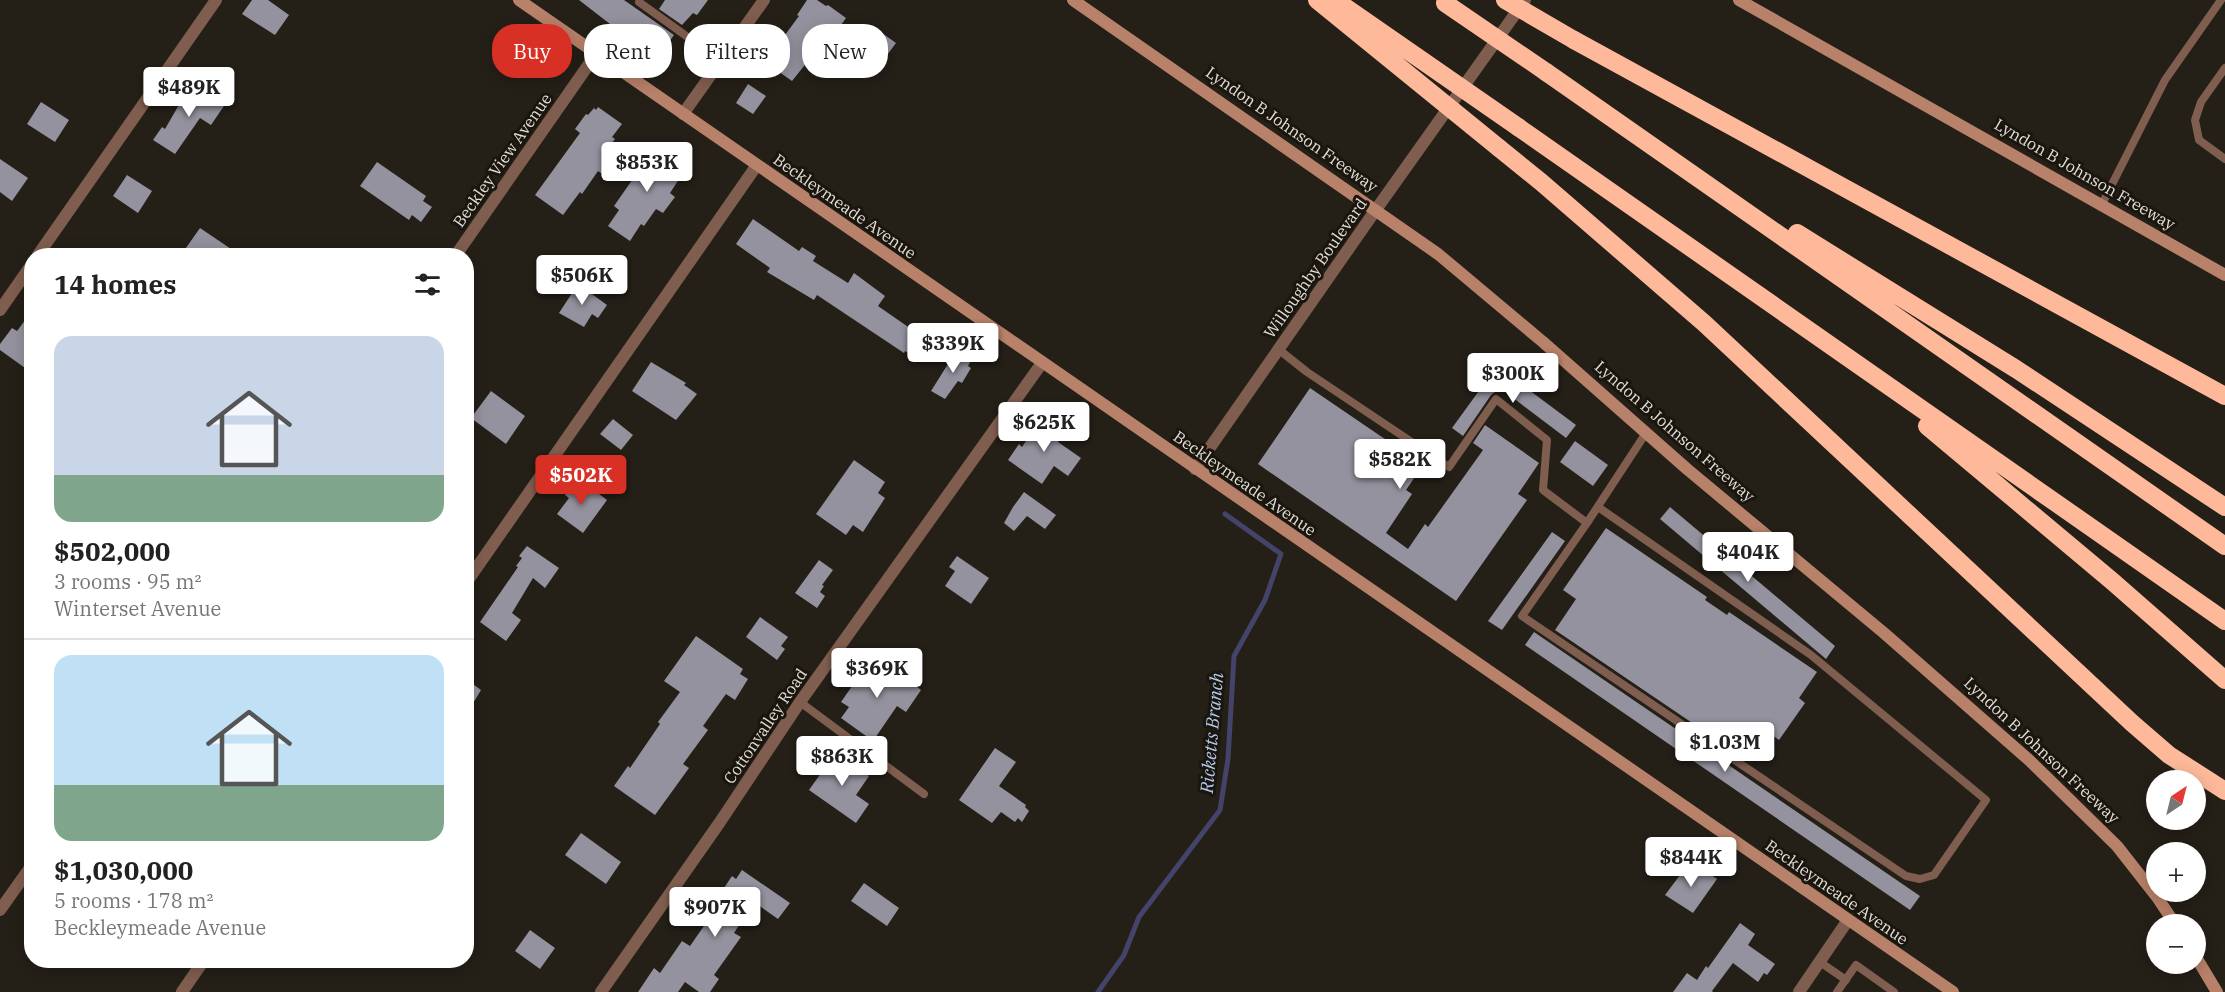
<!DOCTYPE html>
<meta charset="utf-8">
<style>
:root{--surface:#fff;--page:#f6f6f6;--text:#222;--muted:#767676;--line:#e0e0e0;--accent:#d93025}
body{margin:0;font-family:"IBM Plex Serif",serif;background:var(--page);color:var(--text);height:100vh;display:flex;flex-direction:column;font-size:22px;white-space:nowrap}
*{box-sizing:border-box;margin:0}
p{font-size:20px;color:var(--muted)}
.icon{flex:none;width:33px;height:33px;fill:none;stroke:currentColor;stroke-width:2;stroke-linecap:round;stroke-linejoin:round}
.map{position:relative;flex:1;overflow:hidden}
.sheet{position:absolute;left:24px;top:248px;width:450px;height:720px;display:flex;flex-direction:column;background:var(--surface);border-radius:24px;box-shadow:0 3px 15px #0003}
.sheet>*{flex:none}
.hud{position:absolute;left:492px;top:24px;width:570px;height:54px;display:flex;gap:12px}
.needle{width:39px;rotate:35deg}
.fabs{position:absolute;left:2146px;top:770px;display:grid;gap:12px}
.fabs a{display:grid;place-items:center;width:60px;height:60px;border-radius:50%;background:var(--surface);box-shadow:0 3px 15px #0003;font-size:30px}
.price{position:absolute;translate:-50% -51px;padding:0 14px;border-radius:6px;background:#fff;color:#222;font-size:20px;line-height:39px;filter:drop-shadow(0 2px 3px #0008)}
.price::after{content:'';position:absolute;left:50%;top:36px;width:18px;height:14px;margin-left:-9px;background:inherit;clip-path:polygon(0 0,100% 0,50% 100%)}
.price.active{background:var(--accent);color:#fff}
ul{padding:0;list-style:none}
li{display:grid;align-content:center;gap:12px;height:318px;padding:0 30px}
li+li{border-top:2px solid var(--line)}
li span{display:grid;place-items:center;height:186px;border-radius:18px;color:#555}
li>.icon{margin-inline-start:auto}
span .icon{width:108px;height:108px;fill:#fffc;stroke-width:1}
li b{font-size:26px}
h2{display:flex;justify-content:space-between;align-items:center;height:72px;padding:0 30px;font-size:26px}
.chip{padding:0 21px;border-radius:24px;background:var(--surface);box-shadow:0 3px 15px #0003;font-size:21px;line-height:54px}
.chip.active{background:var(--accent);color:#fff}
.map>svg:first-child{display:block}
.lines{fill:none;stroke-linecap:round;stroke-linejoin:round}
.stream{stroke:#44436a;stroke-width:5}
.building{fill:#93929e}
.lane{stroke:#805e4f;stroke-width:8}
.street{stroke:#805e4f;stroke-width:12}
.secondary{stroke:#b88169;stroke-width:12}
.highway{stroke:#feb99b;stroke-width:18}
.highway-bridge{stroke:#feb99b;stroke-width:18}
.labels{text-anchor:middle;stroke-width:6;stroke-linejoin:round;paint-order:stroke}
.street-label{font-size:16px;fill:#e2dfd9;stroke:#1a160e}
.water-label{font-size:18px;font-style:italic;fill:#b5cbf0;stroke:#1a160e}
</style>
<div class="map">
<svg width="2225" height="992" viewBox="0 0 2225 992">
<rect width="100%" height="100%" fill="#241f17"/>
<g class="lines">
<path class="stream" d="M 1098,992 L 1124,955 L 1139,917 L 1220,810 L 1228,759 L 1234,656 L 1265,600 L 1281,554 L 1225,514"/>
</g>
<path class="building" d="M 252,0 L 268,0 L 289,15 L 275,35 L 242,14 Z
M 579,0 L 624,0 L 674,35 L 658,57 L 633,39 L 625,40 L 621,37 L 619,31 Z
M 665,0 L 708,0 L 697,15 L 693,13 L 682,25 L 659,9 Z
M 807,0 L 817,0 L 826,6 L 828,5 L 846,18 L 831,39 L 823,33 L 805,59 L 808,61 L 792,81 L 765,62 L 799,16 L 797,15 Z
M 882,33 L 896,43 L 876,70 L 854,54 L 868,35 L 876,41 Z
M 191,84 L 226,103 L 211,125 L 200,118 L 175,154 L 153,140 L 162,127 L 165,129 Z
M 748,84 L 766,96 L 753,114 L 736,103 Z
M 41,102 L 69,120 L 55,142 L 27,124 Z
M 598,107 L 622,124 L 612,137 L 615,139 L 605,152 L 616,160 L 605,176 L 598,171 L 582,194 L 580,192 L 563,215 L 535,195 L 580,133 L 575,129 L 586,114 L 588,115 L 594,108 L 596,110 Z
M 658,143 L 671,152 L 667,158 L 685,170 L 670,193 L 675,197 L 663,213 L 656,209 L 644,226 L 641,224 L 630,241 L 608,226 L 619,210 L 614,206 Z
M 0,159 L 28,178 L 12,201 L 0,192 Z
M 377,162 L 426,196 L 423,201 L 432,207 L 421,222 L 412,215 L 409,220 L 360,186 Z
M 127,175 L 152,191 L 138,213 L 113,196 Z
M 753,219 L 799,251 L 802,247 L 816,256 L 813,261 L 848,283 L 854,273 L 885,296 L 878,306 L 914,331 L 911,335 L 921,341 L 912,355 L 905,351 L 904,353 L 817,295 L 814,300 L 767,272 L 770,268 L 736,244 Z
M 200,228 L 240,255 L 181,255 Z
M 578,284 L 607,305 L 598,318 L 592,314 L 584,327 L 559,313 Z
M 32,311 L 32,373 L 0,350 L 0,344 L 12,328 L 17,331 Z
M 958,348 L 973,357 L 968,366 L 971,368 L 962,383 L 958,381 L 945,399 L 931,391 Z
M 651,362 L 686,383 L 684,385 L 697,394 L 676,420 L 632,391 Z
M 1497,366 L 1576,425 L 1566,438 L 1500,388 L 1491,395 L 1463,436 L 1452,428 Z
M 1310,388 L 1423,465 L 1406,490 L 1412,494 L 1386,533 L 1408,549 L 1425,524 L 1428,527 L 1483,450 L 1473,443 L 1485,425 L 1539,463 L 1518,494 L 1527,500 L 1456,601 L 1258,464 Z
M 491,391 L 525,416 L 506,444 L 471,418 Z
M 613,419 L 633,435 L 621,450 L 600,434 Z
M 1052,421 L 1066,430 L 1058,442 L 1081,458 L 1068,476 L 1054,466 L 1042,484 L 1008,460 L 1019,444 L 1022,447 L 1038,423 L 1043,426 L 1046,422 L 1050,425 Z
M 1575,441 L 1608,465 L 1593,486 L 1560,462 Z
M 854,460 L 885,482 L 878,493 L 885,498 L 863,532 L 853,525 L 846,535 L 816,514 Z
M 578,478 L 607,500 L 583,533 L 557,514 L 569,498 L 565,495 Z
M 1024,492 L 1056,515 L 1045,529 L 1027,516 L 1014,531 L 1004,523 L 1013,507 Z
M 1670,507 L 1835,646 L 1826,659 L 1660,519 Z
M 1606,528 L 1707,597 L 1705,600 L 1727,615 L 1729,612 L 1817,672 L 1799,698 L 1805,703 L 1779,740 L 1761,727 L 1741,756 L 1555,630 L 1576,599 L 1563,590 Z
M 1552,532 L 1565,541 L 1502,630 L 1488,621 Z
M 527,546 L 559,568 L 545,588 L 533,578 L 512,613 L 521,620 L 506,641 L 480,622 L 518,567 L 516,566 L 522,558 L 519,556 Z
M 957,556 L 989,578 L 971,604 L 945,586 L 955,571 L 949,567 Z
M 819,560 L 833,570 L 822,585 L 824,586 L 820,592 L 825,596 L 817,608 L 795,593 Z
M 760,617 L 788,637 L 781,646 L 785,649 L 777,660 L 746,637 Z
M 1534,632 L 1920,896 L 1910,910 L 1525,645 Z
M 696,636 L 743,669 L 740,674 L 748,679 L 735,700 L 726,694 L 703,726 L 708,730 L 683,764 L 689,768 L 655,815 L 614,786 L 628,766 L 630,768 L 660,724 L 658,722 L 680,692 L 664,681 Z
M 881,661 L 921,690 L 906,712 L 897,706 L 873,741 L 841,718 L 849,707 L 841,702 L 866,666 L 874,671 Z
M 466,679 L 481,690 L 466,715 Z
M 995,748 L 1016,762 L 999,786 L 1026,805 L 1025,807 L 1029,811 L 1022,822 L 1018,818 L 1015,822 L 1001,812 L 992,823 L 959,800 Z
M 836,752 L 869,776 L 856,795 L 869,804 L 856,823 L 809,790 Z
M 581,833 L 621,862 L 606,884 L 565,855 Z
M 1689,863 L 1701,872 L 1703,869 L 1717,879 L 1693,913 L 1665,895 Z
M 742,870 L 790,903 L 778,919 L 754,902 L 734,933 L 741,937 L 714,975 L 719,979 L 710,992 L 699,992 L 685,982 L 678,992 L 638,992 L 654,968 L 660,973 L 682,941 L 690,946 L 722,900 L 718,897 L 732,876 L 736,879 Z
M 864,883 L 899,908 L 887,926 L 851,901 Z
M 1740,923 L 1755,934 L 1748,945 L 1775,964 L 1767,975 L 1764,973 L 1758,982 L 1733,963 L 1712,991 L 1713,992 L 1673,992 L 1687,973 L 1697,980 L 1706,966 L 1708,968 Z
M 530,930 L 555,948 L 540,969 L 515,951 Z"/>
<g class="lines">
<path class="lane" d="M 639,2 L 721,61
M 2225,68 L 2201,102 L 2195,120 L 2199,140 L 2225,159
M 2101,206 L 2165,80 L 2221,0
M 1278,349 L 1307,372 L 1449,467 L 1496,399 L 1547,440 L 1543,490 L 1587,523 L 1646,433
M 1587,523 L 1522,616 L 1906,876 L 1920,879 L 1934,875 L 1986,800 L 1811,655 L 1598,507
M 800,702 L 924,794
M 1820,962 L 1846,980
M 1837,992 L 1856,965 L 1894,992"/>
<path class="street" d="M 683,114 L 764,0
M 38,255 L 216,0
M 456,255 L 596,54
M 0,310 L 32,264
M 1195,469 L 1375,211 L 1525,0
M 466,583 L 757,165
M 0,910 L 32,865
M 182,992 L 204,960
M 601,992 L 720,822 L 800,702 L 1042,363
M 1799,992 L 1848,920"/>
<path class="secondary" d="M 519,0 L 1953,992
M 1073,0 L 1438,254 L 1543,342 L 1687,469 L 1884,633 L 2029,760 L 2117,846 L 2157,897 L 2175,924
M 1739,0 L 2225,275
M 2196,957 L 2217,992"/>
<path class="highway" d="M 1574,40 L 2225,396
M 1546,72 L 2225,546
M 1518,127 L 2225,621
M 1499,148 L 1541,182 L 1704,323 L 2132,723 L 2169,755 L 2225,791
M 1797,233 L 2016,369 L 2225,507
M 1927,426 L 2112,581 L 2225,680"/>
<path class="highway-bridge" d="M 1317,0 L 1499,148
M 1335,0 L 1518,127
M 1505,0 L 1574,40
M 1445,3 L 1546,72"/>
</g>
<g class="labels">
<g class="street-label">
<text transform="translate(1292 129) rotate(35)" y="6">Lyndon B Johnson Freeway</text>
<text transform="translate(502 160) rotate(-55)" y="6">Beckley View Avenue</text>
<text transform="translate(2085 174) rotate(30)" y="6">Lyndon B Johnson Freeway</text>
<text transform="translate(845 206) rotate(35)" y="6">Beckleymeade Avenue</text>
<text transform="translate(1315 268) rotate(-55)" y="6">Willoughby Boulevard</text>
<text transform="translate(1675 431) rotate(41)" y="6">Lyndon B Johnson Freeway</text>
<text transform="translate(1245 483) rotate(35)" y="6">Beckleymeade Avenue</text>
<text transform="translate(765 726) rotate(-56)" y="6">Cottonvalley Road</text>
<text transform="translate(2042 750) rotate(43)" y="6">Lyndon B Johnson Freeway</text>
<text transform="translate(1837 892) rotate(35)" y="6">Beckleymeade Avenue</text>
</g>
<g class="water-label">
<text transform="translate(1212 733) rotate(-85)" y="6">Ricketts Branch</text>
</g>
</g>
</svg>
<div class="fabs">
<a><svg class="needle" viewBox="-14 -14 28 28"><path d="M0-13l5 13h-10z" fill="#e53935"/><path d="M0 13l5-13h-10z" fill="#767676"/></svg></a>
<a>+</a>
<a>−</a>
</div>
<b class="price" style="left:189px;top:118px">$489K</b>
<b class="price" style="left:647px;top:193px">$853K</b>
<b class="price" style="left:582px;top:306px">$506K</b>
<b class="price" style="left:953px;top:374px">$339K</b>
<b class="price" style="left:1513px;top:404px">$300K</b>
<b class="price" style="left:1044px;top:453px">$625K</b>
<b class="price" style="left:1400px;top:490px">$582K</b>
<b class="price active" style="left:581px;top:506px">$502K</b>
<b class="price" style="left:1748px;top:583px">$404K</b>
<b class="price" style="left:877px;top:699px">$369K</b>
<b class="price" style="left:1725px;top:773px">$1.03M</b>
<b class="price" style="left:842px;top:787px">$863K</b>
<b class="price" style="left:1691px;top:888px">$844K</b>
<b class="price" style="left:715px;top:938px">$907K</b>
<div class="hud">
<a class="chip active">Buy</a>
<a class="chip">Rent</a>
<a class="chip">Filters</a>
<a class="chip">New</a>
</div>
<section class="sheet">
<h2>14 homes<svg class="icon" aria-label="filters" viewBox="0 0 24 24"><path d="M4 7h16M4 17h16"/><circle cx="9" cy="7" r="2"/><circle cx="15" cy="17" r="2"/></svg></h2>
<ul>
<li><span style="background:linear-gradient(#c9d6e8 75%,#7fa58c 0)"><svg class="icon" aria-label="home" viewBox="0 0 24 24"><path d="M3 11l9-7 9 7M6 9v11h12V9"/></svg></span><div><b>$502,000</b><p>3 rooms · 95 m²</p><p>Winterset Avenue</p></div></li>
<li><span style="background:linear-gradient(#bfe0f5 70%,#7fa58c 0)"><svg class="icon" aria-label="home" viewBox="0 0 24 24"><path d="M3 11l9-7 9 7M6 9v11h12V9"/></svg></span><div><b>$1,030,000</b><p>5 rooms · 178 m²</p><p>Beckleymeade Avenue</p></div></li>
</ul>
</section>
</div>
